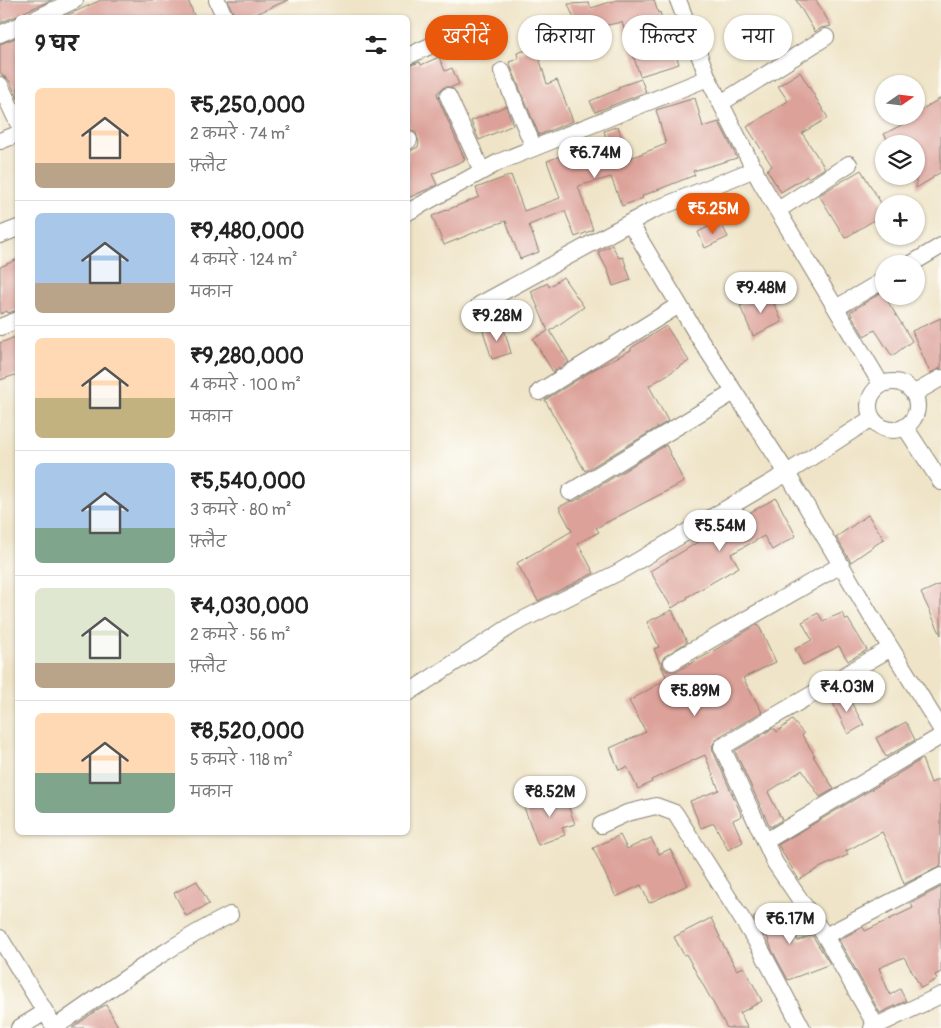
<!DOCTYPE html>
<html lang="hi">
<meta charset="utf-8">
<style>
:root{--surface:#fff;--page:#f6f6f6;--text:#222;--muted:#767676;--line:#e0e0e0;--accent:#ea580c}
body{margin:0;font-family:Pangolin,"Playpen Sans Deva",sans-serif;background:var(--page);color:var(--text);height:100vh;display:flex;flex-direction:column;font-size:19px;white-space:nowrap}
*{box-sizing:border-box;margin:0}
p{font-size:16px;color:var(--muted)}
.icon{flex:none;width:28px;height:28px;fill:none;stroke:currentColor;stroke-width:2;stroke-linecap:round;stroke-linejoin:round}
.map{position:relative;flex:1;overflow:hidden}
.side{position:absolute;left:15px;top:15px;width:395px;height:820px;display:flex;flex-direction:column;background:var(--surface);border-radius:8px;box-shadow:0 1px 4px #0004}
.side>*{flex:none}
.hud{position:absolute;left:425px;top:15px;width:440px;height:45px;display:flex;gap:10px}
.needle{width:32px;rotate:76deg}
.controls{position:absolute;left:875px;top:75px;display:grid;gap:10px}
.controls a{display:grid;place-items:center;width:50px;height:50px;border-radius:50%;background:var(--surface);box-shadow:0 1px 4px #0004;font-size:25px}
.price{position:absolute;translate:-50% -42px;padding:0 11px;border-radius:18px;background:#fff;color:#222;font-size:16px;line-height:32px;filter:drop-shadow(0 1px 2px #0008)}
.price::after{content:'';position:absolute;left:50%;top:30px;width:15px;height:11px;margin-left:-8px;background:inherit;clip-path:polygon(0 0,100% 0,50% 100%)}
.price.selected{background:var(--accent);color:#fff}
ul{padding:0;list-style:none}
li{display:flex;align-items:center;gap:15px;height:125px;padding:0 20px}
li+li{border-top:1px solid var(--line)}
li span{display:grid;place-items:center;flex:none;width:140px;height:100px;border-radius:8px;color:#555}
li>.icon{margin-inline-start:auto}
span .icon{width:60px;height:60px;fill:#fffc;stroke-width:1}
li b{font-size:21px}
h2{display:flex;justify-content:space-between;align-items:center;height:60px;padding:0 20px;font-size:21px}
.pill{padding:0 18px;border-radius:22px;background:var(--surface);box-shadow:0 1px 4px #0004;font-size:18px;line-height:45px}
.pill.selected{background:var(--accent);color:#fff}
.map>svg:first-child{display:block}
.building{fill:#dca199}
.lines{fill:none;stroke-linecap:round;stroke-linejoin:round}
.street-casing{stroke:#868072;stroke-width:18}
.street{stroke:#fff;stroke-width:16}
</style>
<div class="map">
<svg width="941" height="1028" viewBox="0 0 941 1028">
<rect width="100%" height="100%" fill="#fdfcf7"/>
<filter id="ink" filterUnits="userSpaceOnUse"><feTurbulence type="fractalNoise" baseFrequency=".02" numOctaves="2"/><feDisplacementMap in="SourceGraphic" scale="10" xChannelSelector="R" yChannelSelector="G"/><feConvolveMatrix kernelMatrix="1 2 1 2 8 2 1 2 1" color-interpolation-filters="sRGB"/></filter>
<filter id="wash" filterUnits="userSpaceOnUse"><feTurbulence type="fractalNoise" baseFrequency=".0096" numOctaves="4" result="noise"/><feDisplacementMap in="SourceGraphic" scale="20" xChannelSelector="R" yChannelSelector="G"/><feGaussianBlur stdDeviation="1.12" result="paint"/><feColorMatrix in="noise" values="0 0 0 0 0 0 0 0 0 0 0 0 0 0 0 0 0 1.4 0 .05"/><feComposite in="paint" operator="in"/></filter>
<g filter="url(#wash)">
<rect width="100%" height="100%" fill="#efe4c7"/>
<g id="blocks">
<path class="building" d="M 0,0 L 52,0 L 24,12 L 26,15 L 14,17 L 0,23 Z
M 101,0 L 188,0 L 195,18 L 61,18 Z
M 228,0 L 288,0 L 247,18 L 235,18 Z
M 617,0 L 654,0 L 658,13 L 660,12 L 670,46 L 673,45 L 679,64 L 640,76 L 622,22 L 579,31 L 568,4 L 589,3 L 591,8 Z
M 796,0 L 816,0 L 831,26 L 821,28 L 815,32 Z
M 18,37 L 18,99 L 9,80 L 2,75 L 0,71 L 0,44 Z
M 536,47 L 547,84 L 557,80 L 573,121 L 539,135 L 509,62 L 518,59 L 517,53 Z
M 439,57 L 445,71 L 452,68 L 459,84 L 452,87 L 444,87 L 437,93 L 439,100 L 465,160 L 432,174 L 437,185 L 408,198 L 408,152 L 418,147 L 419,142 L 416,133 L 411,130 L 408,123 L 408,66 L 420,62 L 421,65 Z
M 800,72 L 828,118 L 802,133 L 825,168 L 808,178 L 807,176 L 781,192 L 767,170 L 772,166 L 747,127 L 788,101 L 778,86 Z
M 641,79 L 646,92 L 595,112 L 590,101 L 619,89 L 618,87 Z
M 695,98 L 703,127 L 719,122 L 737,158 L 693,171 L 695,175 L 642,196 L 643,198 L 622,206 L 611,177 L 578,186 L 593,230 L 575,237 L 565,211 L 529,225 L 539,252 L 520,259 L 506,221 L 490,226 L 444,245 L 432,216 L 479,197 L 476,188 L 511,175 L 524,211 L 560,198 L 547,161 L 566,154 L 567,158 L 608,145 L 604,131 L 618,126 L 628,159 L 666,144 L 656,110 Z
M 941,98 L 941,172 L 933,177 L 933,178 L 916,188 L 916,144 L 890,144 L 884,134 L 907,122 L 906,119 L 911,116 L 916,116 L 916,113 Z
M 506,106 L 513,125 L 479,140 L 471,121 Z
M 861,170 L 884,208 L 884,214 L 845,238 L 819,195 Z
M 720,221 L 728,237 L 705,248 L 698,232 Z
M 612,245 L 619,258 L 623,257 L 631,280 L 613,286 L 608,271 L 598,252 Z
M 18,259 L 18,310 L 8,313 L 7,311 L 0,314 L 0,267 Z
M 563,277 L 584,307 L 550,331 L 569,362 L 553,372 L 533,339 L 548,331 L 531,291 L 548,283 L 549,287 Z
M 769,292 L 782,322 L 753,336 L 740,306 Z
M 882,292 L 912,341 L 892,356 L 875,330 L 864,336 L 850,312 Z
M 941,318 L 941,368 L 930,373 L 912,331 Z
M 503,325 L 511,353 L 492,359 L 483,331 Z
M 666,326 L 689,361 L 649,386 L 668,421 L 585,471 L 545,400 L 593,370 L 631,350 L 631,348 Z
M 18,336 L 18,374 L 0,380 L 0,343 Z
M 666,445 L 684,482 L 596,528 L 599,532 L 578,543 L 594,573 L 538,601 L 517,563 L 572,531 L 559,507 L 569,502 L 575,501 Z
M 776,498 L 796,536 L 772,550 L 764,536 L 731,554 L 739,567 L 687,597 L 688,598 L 672,608 L 650,571 L 720,529 Z
M 868,515 L 884,539 L 851,562 L 836,537 Z
M 941,584 L 941,635 L 921,593 Z
M 672,610 L 687,642 L 664,657 L 662,661 L 663,667 L 667,671 L 677,671 L 710,653 L 758,624 L 776,662 L 743,678 L 762,712 L 717,738 L 712,746 L 713,751 L 742,816 L 733,820 L 743,842 L 728,850 L 714,823 L 701,828 L 690,801 L 719,790 L 705,755 L 651,780 L 652,782 L 638,789 L 627,767 L 619,770 L 610,748 L 646,732 L 629,701 L 667,679 L 654,649 L 659,647 L 647,622 Z
M 818,613 L 823,621 L 842,613 L 846,620 L 848,619 L 867,650 L 848,661 L 839,646 L 803,665 L 795,649 L 812,640 L 802,622 Z
M 845,692 L 864,725 L 848,734 L 831,699 Z
M 792,720 L 804,734 L 802,735 L 815,756 L 813,756 L 834,789 L 820,797 L 802,770 L 768,792 L 782,820 L 770,827 L 735,751 L 772,729 L 775,729 L 777,732 Z
M 906,722 L 915,740 L 886,757 L 876,738 Z
M 922,759 L 931,783 L 941,778 L 941,866 L 904,884 L 892,852 L 882,832 L 846,851 L 848,855 L 819,868 L 799,880 L 778,845 L 884,782 L 896,776 L 896,775 Z
M 563,792 L 575,824 L 562,828 L 565,835 L 538,845 L 524,807 Z
M 620,835 L 627,849 L 651,838 L 659,854 L 670,849 L 688,885 L 649,903 L 641,885 L 616,897 L 593,848 Z
M 197,881 L 209,904 L 186,916 L 174,893 Z
M 941,887 L 941,972 L 935,975 L 937,979 L 921,988 L 904,957 L 879,968 L 890,995 L 900,989 L 906,1001 L 880,1013 L 839,940 L 863,927 L 865,931 L 913,908 L 911,903 Z
M 781,904 L 798,941 L 812,935 L 830,964 L 788,980 L 772,950 L 766,933 L 764,935 L 753,918 Z
M 711,918 L 720,937 L 719,937 L 737,970 L 744,967 L 762,1001 L 740,1013 L 748,1028 L 727,1028 L 686,954 L 684,955 L 674,937 Z
M 106,1005 L 119,1028 L 72,1028 L 100,1008 Z"/>
</g>
</g>
<g filter="url(#ink)">
<use href="#blocks" fill-opacity="0" stroke="#868072" stroke-width="1"/>
<g class="lines">
<defs>
<path id="street" d="M 217,0 L 225,18
M 678,0 L 708,78
M 37,18 L 75,0
M 0,34 L 18,26
M 408,56 L 441,41
M 502,71 L 534,148
M 0,85 L 18,123
M 448,96 L 482,171
M 721,103 L 826,37
M 0,141 L 18,134
M 408,141 L 409,140
M 778,210 L 849,164
M 408,212 L 499,162 L 708,78 L 760,181 L 881,384
M 630,223 L 696,333 L 787,473 L 872,418
M 0,235 L 18,228
M 911,264 L 941,246
M 479,305 L 651,211 L 755,169
M 836,308 L 884,280
M 0,327 L 18,320
M869 406a24 24 0 1 1 48 0a24 24 0 1 1-48 0Z
M 539,392 L 679,305
M 915,393 L 941,378
M 905,427 L 941,482
M 570,492 L 734,392
M 672,662 L 841,565
M 408,693 L 514,624 L 617,573 L 787,473 L 871,616 L 941,729
M 601,825 L 627,813 L 656,806 L 675,813 L 759,946 L 802,1028
M 766,841 L 941,736
M 825,936 L 775,863 L 722,747 L 891,648
M 0,938 L 55,1028
M 19,1028 L 45,1012
M 54,1028 C 112,988 168,946 230,915
M 872,1028 L 876,1026 L 825,936 L 941,876
M 876,1028 L 876,1026 L 941,995"/>
</defs>
<use href="#street" class="street-casing"/>
<use href="#street" class="street"/>
</g>
</g>
</svg>
<div class="controls">
<a><svg class="needle" viewBox="-14 -14 28 28"><path d="M0-13l5 13h-10z" fill="#e53935"/><path d="M0 13l5-13h-10z" fill="#767676"/></svg></a>
<a><svg class="icon" aria-label="layers" viewBox="0 0 24 24"><path d="M12 4l9 5-9 5-9-5zM3 14l9 5 9-5"/></svg></a>
<a>+</a>
<a>−</a>
</div>
<b class="price" style="left:595px;top:179px">₹6.74M</b>
<b class="price selected" style="left:713px;top:235px">₹5.25M</b>
<b class="price" style="left:761px;top:314px">₹9.48M</b>
<b class="price" style="left:497px;top:342px">₹9.28M</b>
<b class="price" style="left:720px;top:552px">₹5.54M</b>
<b class="price" style="left:847px;top:713px">₹4.03M</b>
<b class="price" style="left:695px;top:717px">₹5.89M</b>
<b class="price" style="left:550px;top:818px">₹8.52M</b>
<b class="price" style="left:790px;top:945px">₹6.17M</b>
<div class="hud">
<a class="pill selected">खरीदें</a>
<a class="pill">किराया</a>
<a class="pill">फ़िल्टर</a>
<a class="pill">नया</a>
</div>
<section class="side">
<h2>9 घर<svg class="icon" aria-label="filters" viewBox="0 0 24 24"><path d="M4 7h16M4 17h16"/><circle cx="9" cy="7" r="2"/><circle cx="15" cy="17" r="2"/></svg></h2>
<ul>
<li><span style="background:linear-gradient(#ffd9b3 75%,#b9a48a 0)"><svg class="icon" aria-label="home" viewBox="0 0 24 24"><path d="M3 11l9-7 9 7M6 9v11h12V9"/></svg></span><div><b>₹5,250,000</b><p>2 कमरे · 74 m²</p><p>फ़्लैट</p></div></li>
<li><span style="background:linear-gradient(#a9c7e8 70%,#b9a48a 0)"><svg class="icon" aria-label="home" viewBox="0 0 24 24"><path d="M3 11l9-7 9 7M6 9v11h12V9"/></svg></span><div><b>₹9,480,000</b><p>4 कमरे · 124 m²</p><p>मकान</p></div></li>
<li><span style="background:linear-gradient(#ffd9b3 60%,#c2b280 0)"><svg class="icon" aria-label="home" viewBox="0 0 24 24"><path d="M3 11l9-7 9 7M6 9v11h12V9"/></svg></span><div><b>₹9,280,000</b><p>4 कमरे · 100 m²</p><p>मकान</p></div></li>
<li><span style="background:linear-gradient(#a9c7e8 65%,#7fa58c 0)"><svg class="icon" aria-label="home" viewBox="0 0 24 24"><path d="M3 11l9-7 9 7M6 9v11h12V9"/></svg></span><div><b>₹5,540,000</b><p>3 कमरे · 80 m²</p><p>फ़्लैट</p></div></li>
<li><span style="background:linear-gradient(#dfe7d0 75%,#b9a48a 0)"><svg class="icon" aria-label="home" viewBox="0 0 24 24"><path d="M3 11l9-7 9 7M6 9v11h12V9"/></svg></span><div><b>₹4,030,000</b><p>2 कमरे · 56 m²</p><p>फ़्लैट</p></div></li>
<li><span style="background:linear-gradient(#ffd9b3 60%,#7fa58c 0)"><svg class="icon" aria-label="home" viewBox="0 0 24 24"><path d="M3 11l9-7 9 7M6 9v11h12V9"/></svg></span><div><b>₹8,520,000</b><p>5 कमरे · 118 m²</p><p>मकान</p></div></li>
</ul>
</section>
</div>
